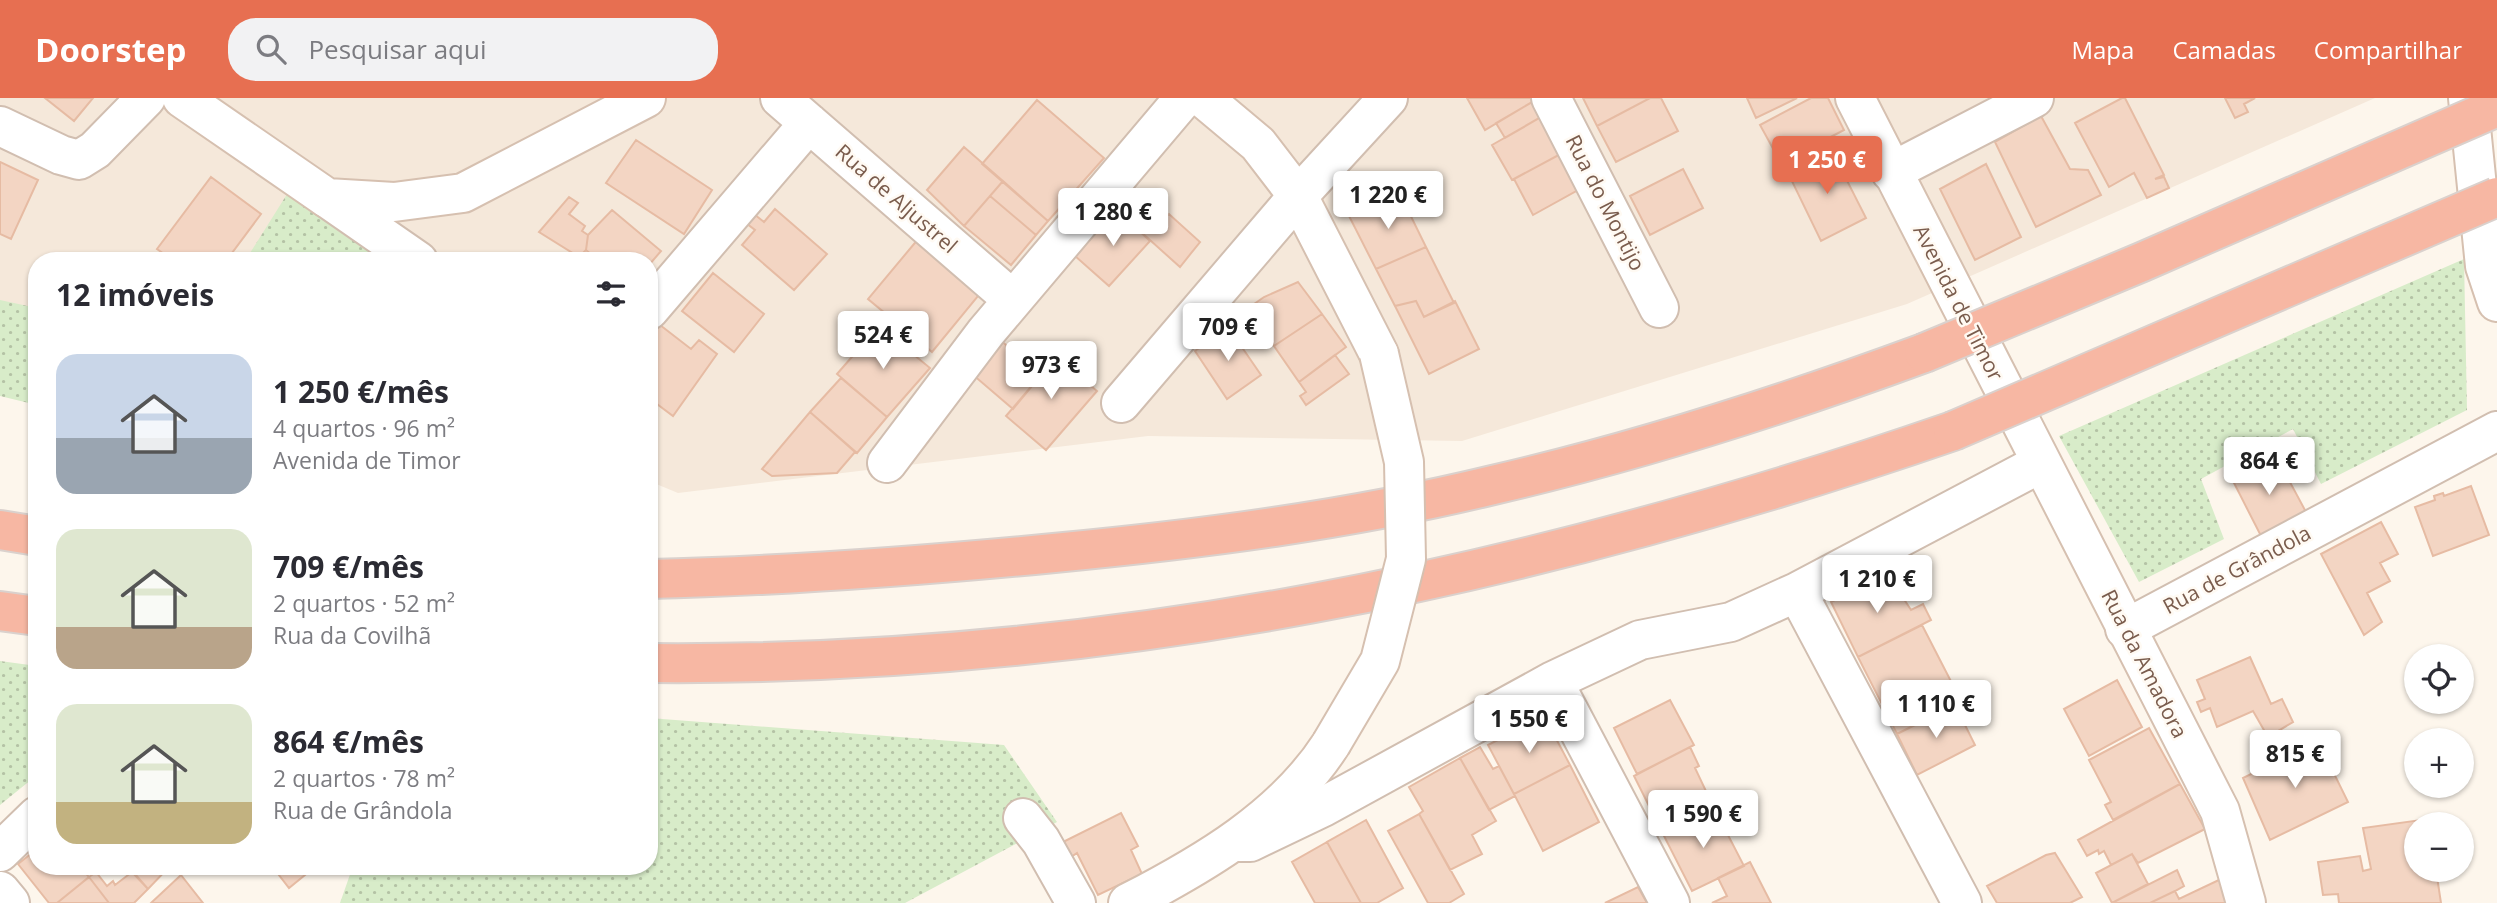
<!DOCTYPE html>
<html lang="pt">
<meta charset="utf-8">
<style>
:root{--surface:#fff;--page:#f2f2f3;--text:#2b2b33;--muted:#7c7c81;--accent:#e76f51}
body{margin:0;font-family:"Open Sans",sans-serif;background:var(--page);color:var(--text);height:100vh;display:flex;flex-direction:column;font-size:26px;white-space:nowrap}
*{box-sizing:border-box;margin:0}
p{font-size:23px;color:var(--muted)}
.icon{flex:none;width:38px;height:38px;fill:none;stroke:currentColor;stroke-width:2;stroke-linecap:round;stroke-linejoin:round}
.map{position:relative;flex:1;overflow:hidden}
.panel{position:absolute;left:28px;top:154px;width:630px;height:623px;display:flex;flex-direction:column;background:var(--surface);border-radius:28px;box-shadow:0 2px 5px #0004}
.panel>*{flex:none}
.buttons{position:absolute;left:2404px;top:546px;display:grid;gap:14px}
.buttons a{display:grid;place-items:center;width:70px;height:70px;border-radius:50%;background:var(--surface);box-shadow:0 2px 5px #0004;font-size:35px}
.price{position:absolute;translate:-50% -60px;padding:0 16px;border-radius:7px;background:#fff;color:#222;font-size:23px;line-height:46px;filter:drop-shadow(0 2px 4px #0008)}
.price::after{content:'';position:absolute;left:50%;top:42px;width:21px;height:16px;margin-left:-10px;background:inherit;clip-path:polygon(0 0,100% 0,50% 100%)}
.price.selected{background:var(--accent);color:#fff}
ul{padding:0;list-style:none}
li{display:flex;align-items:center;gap:21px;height:175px;padding:0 28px}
li span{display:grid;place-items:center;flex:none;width:196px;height:140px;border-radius:21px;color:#555}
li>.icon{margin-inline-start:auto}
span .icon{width:84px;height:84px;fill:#fffc;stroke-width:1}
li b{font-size:30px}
h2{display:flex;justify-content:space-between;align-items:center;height:84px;padding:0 28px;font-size:30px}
header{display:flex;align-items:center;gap:42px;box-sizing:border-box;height:98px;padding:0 35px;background:var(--accent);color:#fff}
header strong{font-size:33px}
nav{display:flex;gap:38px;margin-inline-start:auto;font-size:24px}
.search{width:490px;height:63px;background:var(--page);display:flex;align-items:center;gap:18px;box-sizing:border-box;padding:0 24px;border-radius:28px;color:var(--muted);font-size:26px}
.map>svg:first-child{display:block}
.residential{fill:#f5e8da}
.green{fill:url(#green-dots)}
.building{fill:#f3d5c3;stroke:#e6bba3;stroke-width:2}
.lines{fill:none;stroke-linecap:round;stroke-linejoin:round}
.street-casing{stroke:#d1beb0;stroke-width:42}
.secondary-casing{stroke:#d6c0b0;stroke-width:42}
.highway-casing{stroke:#dad1cd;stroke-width:42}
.street{stroke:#fff;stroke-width:38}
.secondary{stroke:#fff;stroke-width:38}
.highway{stroke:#f7b7a3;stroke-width:38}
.secondary-bridge-casing{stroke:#d6c0b0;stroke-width:42;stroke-linecap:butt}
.highway-bridge-casing{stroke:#dad1cd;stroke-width:42;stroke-linecap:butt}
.secondary-bridge{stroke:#fff;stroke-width:38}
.highway-bridge{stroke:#f7b7a3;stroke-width:38}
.labels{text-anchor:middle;stroke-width:5;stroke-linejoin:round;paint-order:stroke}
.street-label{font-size:21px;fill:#7a5c4d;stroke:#fffaf3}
</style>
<header>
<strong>Doorstep</strong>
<div class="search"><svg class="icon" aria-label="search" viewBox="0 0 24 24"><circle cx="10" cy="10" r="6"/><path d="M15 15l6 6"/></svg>Pesquisar aqui</div>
<nav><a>Mapa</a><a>Camadas</a><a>Compartilhar</a></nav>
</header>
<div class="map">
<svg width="2497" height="805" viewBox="0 0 2497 805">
<defs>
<pattern id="green-dots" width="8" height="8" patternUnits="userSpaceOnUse" patternTransform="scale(1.75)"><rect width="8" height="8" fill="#d8ecc9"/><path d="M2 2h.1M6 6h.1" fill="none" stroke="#b4c2a5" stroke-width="1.8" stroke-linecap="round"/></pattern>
</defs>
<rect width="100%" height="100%" fill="#fdf6ec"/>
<path class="residential" d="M 0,0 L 2375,0 L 1907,206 L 1462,343 L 1148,338 L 678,395 L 649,383 L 649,163 L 37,163 L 37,211 L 0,206 Z"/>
<path class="green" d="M 289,93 L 393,163 L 245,163 Z
M 2464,161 L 2467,312 L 2321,386 L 2293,331 L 2201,381 L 2224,441 L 2139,484 L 2059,338 Z
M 0,202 L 37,210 L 37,307 L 0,298 Z
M 0,563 L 37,568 L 37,677 L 0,707 Z
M 649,620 L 1004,647 L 1057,724 L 905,805 L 340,805 L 353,768 L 649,768 Z"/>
<path class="building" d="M 45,0 L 93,0 L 74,23 Z
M 1467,0 L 1539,0 L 1485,32 Z
M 1539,0 L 1548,15 L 1505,40 L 1496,25 Z
M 1583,0 L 1650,0 L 1597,28 Z
M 1650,0 L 1661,0 L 1678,33 L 1616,64 L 1597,28 Z
M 1747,0 L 1797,0 L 1756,20 Z
M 1811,0 L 1828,0 L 1844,32 L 1781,65 L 1760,27 Z
M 2122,0 L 2125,0 L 2164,77 L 2155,81 L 2164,79 L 2169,90 L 2147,100 L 2134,75 L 2109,89 L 2075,25 Z
M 2225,0 L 2255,0 L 2244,6 L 2248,14 L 2235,20 Z
M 1037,2 L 1104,60 L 1048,123 L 982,66 Z
M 1548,15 L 1568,52 L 1512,82 L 1492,47 Z
M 2041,18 L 2070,71 L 2088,72 L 2101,97 L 2036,129 L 1995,44 Z
M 636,42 L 712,92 L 684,136 L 606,85 Z
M 964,49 L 1003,83 L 964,128 L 927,92 Z
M 1568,52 L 1587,87 L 1533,117 L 1514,81 Z
M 1832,53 L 1866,120 L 1821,143 L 1788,75 Z
M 0,64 L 38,82 L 11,141 L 0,136 Z
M 1986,66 L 2021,139 L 1975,162 L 1940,91 Z
M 1683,71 L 1703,110 L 1650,137 L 1630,98 Z
M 211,79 L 261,116 L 226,163 L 174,163 L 157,151 Z
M 1003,83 L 1048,123 L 1036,137 L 990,98 Z
M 1128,88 L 1161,123 L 1169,116 L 1200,144 L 1180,169 L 1112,108 Z
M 1399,94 L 1426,149 L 1376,171 L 1349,118 Z
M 990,98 L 1036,137 L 1011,167 L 964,128 Z
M 569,99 L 578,105 L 569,116 L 585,128 L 582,133 L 588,137 L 586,152 L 579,159 L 539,134 Z
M 775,111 L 827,156 L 794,192 L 742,147 L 755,132 L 746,125 L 754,116 L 764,124 Z
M 1116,111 L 1150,143 L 1109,188 L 1075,158 Z
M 612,112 L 661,153 L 649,167 L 649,163 L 599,163 L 586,152 L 588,137 Z
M 919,140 L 983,192 L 932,254 L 868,201 Z
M 1426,149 L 1454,205 L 1424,219 L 1416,203 L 1395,208 L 1376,171 Z
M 713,175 L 764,216 L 734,254 L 682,213 Z
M 1298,184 L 1322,216 L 1274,248 L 1247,211 L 1264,199 Z
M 1416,203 L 1424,219 L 1455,203 L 1479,251 L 1429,276 L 1395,208 Z
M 1322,216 L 1346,249 L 1299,284 L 1274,248 Z
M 660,227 L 691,251 L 699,242 L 717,256 L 673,318 L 649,300 L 649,240 Z
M 879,228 L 930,270 L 887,319 L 837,276 Z
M 1228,229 L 1261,277 L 1227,301 L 1195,253 Z
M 1000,242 L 1029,266 L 1034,260 L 1047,270 L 1013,311 L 972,276 Z
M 1044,248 L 1097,293 L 1046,352 L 1006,318 L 1047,270 L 1034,260 Z
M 1335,257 L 1349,276 L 1306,307 L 1300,298 L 1306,294 L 1299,284 Z
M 841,280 L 887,319 L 857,355 L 810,314 Z
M 810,314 L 855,354 L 837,375 L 772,378 L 762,371 Z
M 2277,360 L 2306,414 L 2261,438 L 2233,383 Z
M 2471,388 L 2489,437 L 2433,458 L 2415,409 L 2435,402 L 2434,398 L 2443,395 L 2444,398 Z
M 2381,424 L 2398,456 L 2380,465 L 2390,483 L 2367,495 L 2382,524 L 2364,537 L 2321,456 Z
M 1887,475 L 1911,512 L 1923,506 L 1931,522 L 1858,559 L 1831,504 Z
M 1922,527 L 1958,597 L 1953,599 L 1956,606 L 1897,636 L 1858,559 Z
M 2250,559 L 2271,606 L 2282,601 L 2293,624 L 2268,639 L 2253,613 L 2217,629 L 2210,610 L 2201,614 L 2197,604 L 2205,601 L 2197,582 Z
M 2117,582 L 2142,629 L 2089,658 L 2064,611 Z
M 1670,602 L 1694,647 L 1637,676 L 1614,630 Z
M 1955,607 L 1975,647 L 1917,677 L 1897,636 Z
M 1544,618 L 1570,667 L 1514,696 L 1488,647 Z
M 2149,630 L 2180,686 L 2113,722 L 2105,707 L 2111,704 L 2089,662 Z
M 2318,643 L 2348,704 L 2270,742 L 2243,680 Z
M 1480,649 L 1493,671 L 1499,668 L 1515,698 L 1489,712 L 1460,660 Z
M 1690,649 L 1699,668 L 1695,670 L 1714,710 L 1663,736 L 1634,678 Z
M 1460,660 L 1496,723 L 1472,737 L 1482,756 L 1450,772 L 1419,716 L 1423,713 L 1409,689 Z
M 1570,667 L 1599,724 L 1543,753 L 1514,696 Z
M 2180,686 L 2205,731 L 2138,765 L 2132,756 L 2111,767 L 2104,753 L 2099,756 L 2098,752 L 2087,758 L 2078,742 Z
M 1714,710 L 1744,768 L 1692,793 L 1663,736 Z
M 1121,715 L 1138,748 L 1131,752 L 1142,776 L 1098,797 L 1077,755 L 1071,759 L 1063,744 Z
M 1419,716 L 1464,796 L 1449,805 L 1428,805 L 1388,733 Z
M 2428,721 L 2429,726 L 2417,726 L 2417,772 L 2436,772 L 2441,805 L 2339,805 L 2338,796 L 2323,797 L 2318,764 L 2360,758 L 2363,773 L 2371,771 L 2363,730 Z
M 1366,722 L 1403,790 L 1377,805 L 1361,805 L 1327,744 Z
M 1327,744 L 1361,805 L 1315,805 L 1292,764 Z
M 37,751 L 37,768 L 80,768 L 89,779 L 57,805 L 49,805 L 18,766 Z
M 2055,755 L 2082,799 L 2070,805 L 1997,805 L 1987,788 L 2046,757 Z
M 2132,756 L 2148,786 L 2112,805 L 2096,775 Z
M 1750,764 L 1771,805 L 1712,805 L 1727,798 L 1718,780 Z
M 128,768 L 170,768 L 148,791 Z
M 272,768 L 316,768 L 289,790 Z
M 2177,772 L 2184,788 L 2175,793 L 2150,805 L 2112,805 Z
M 96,774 L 107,788 L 113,783 L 115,787 L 132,774 L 148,791 L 134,805 L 109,805 L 89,779 Z
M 181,777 L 203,805 L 151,805 Z
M 89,779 L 109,805 L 57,805 Z
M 2221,781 L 2227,805 L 2150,805 L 2175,793 L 2179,801 Z
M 1638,789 L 1647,805 L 1605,805 Z"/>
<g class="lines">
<defs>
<path id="street" d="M 780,0 L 1013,202
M 1551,0 L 1659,210
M 0,28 L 61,57 L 79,62 L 95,52 L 146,0
M 1891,74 L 2034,0
M 327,100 L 418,163
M 649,212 L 809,25
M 1121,305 L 1298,98 L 1388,0
M 887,365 L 986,234 L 1184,0
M 1797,494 L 1962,805
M 2125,531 L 2497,333
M 1553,583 L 1670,805
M 1023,720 L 1041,743 L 1076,805
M 1237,744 L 1250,744 L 1323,709 L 1553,583 L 1640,542 L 1731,524 L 1797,494 L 2041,365
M 0,754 L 37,718
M 0,793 L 10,805"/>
<path id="secondary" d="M 182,0 L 327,100 L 394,104 L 463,95 L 646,0
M 1203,0 L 1258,46 L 1298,98 L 1379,256
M 1855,0 L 2220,713 L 2246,805
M 2468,0 L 2485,168 L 2497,204
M 1128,805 C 1204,766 1284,719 1331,646"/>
<path id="highway" d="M 0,432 L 37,438
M 649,481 C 784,478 919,468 1054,455 C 1201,441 1349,422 1493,387 C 1640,353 1783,307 1924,255
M 0,513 L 37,518
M 649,565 C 1101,569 1527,480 1953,333"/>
</defs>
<use href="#street" class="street-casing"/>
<use href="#secondary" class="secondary-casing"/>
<use href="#highway" class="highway-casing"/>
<use href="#street" class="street"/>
<use href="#secondary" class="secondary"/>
<use href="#highway" class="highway"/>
<defs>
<path id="secondary-bridge" d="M 1331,646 L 1380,563 L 1406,461 L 1404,364 L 1379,256"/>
<path id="highway-bridge" d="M 1924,255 L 2142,164 L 2497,9
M 1953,333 L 2497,99"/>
</defs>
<use href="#secondary-bridge" class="secondary-bridge-casing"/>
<use href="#highway-bridge" class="highway-bridge-casing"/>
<use href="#secondary-bridge" class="secondary-bridge"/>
<use href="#highway-bridge" class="highway-bridge"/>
</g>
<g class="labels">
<g class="street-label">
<text transform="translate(896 101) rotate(41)" y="7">Rua de Aljustrel</text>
<text transform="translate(1605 105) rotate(63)" y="7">Rua do Montijo</text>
<text transform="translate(1958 205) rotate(63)" y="7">Avenida de Timor</text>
<text transform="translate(2237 472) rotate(-28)" y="7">Rua de Grândola</text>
<text transform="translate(2144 566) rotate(63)" y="7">Rua da Amadora</text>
</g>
</g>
</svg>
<div class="buttons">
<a><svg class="icon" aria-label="locate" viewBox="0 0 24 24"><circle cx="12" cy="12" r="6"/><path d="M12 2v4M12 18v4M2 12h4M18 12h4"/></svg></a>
<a>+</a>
<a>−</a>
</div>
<b class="price selected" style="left:1827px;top:98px">1 250 €</b>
<b class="price" style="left:1388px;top:133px">1 220 €</b>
<b class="price" style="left:1113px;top:150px">1 280 €</b>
<b class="price" style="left:1228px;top:265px">709 €</b>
<b class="price" style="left:883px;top:273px">524 €</b>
<b class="price" style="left:1051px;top:303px">973 €</b>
<b class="price" style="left:2269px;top:399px">864 €</b>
<b class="price" style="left:1877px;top:517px">1 210 €</b>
<b class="price" style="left:1936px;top:642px">1 110 €</b>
<b class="price" style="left:1529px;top:657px">1 550 €</b>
<b class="price" style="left:2295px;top:692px">815 €</b>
<b class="price" style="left:1703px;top:752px">1 590 €</b>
<section class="panel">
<h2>12 imóveis<svg class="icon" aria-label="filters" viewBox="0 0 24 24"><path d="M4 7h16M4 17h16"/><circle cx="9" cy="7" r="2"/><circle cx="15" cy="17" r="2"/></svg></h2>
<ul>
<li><span style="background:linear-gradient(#c9d6e8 60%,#9aa5b1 0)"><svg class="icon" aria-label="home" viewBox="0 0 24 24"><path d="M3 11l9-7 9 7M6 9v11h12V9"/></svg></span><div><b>1 250 €/mês</b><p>4 quartos · 96 m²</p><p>Avenida de Timor</p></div></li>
<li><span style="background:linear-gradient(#dfe7d0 70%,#b9a48a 0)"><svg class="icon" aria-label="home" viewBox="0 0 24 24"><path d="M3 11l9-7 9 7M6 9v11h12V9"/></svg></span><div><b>709 €/mês</b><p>2 quartos · 52 m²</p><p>Rua da Covilhã</p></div></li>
<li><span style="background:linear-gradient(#dfe7d0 70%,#c2b280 0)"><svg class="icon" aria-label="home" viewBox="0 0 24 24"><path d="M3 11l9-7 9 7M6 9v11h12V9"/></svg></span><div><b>864 €/mês</b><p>2 quartos · 78 m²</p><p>Rua de Grândola</p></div></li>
</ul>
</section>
</div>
